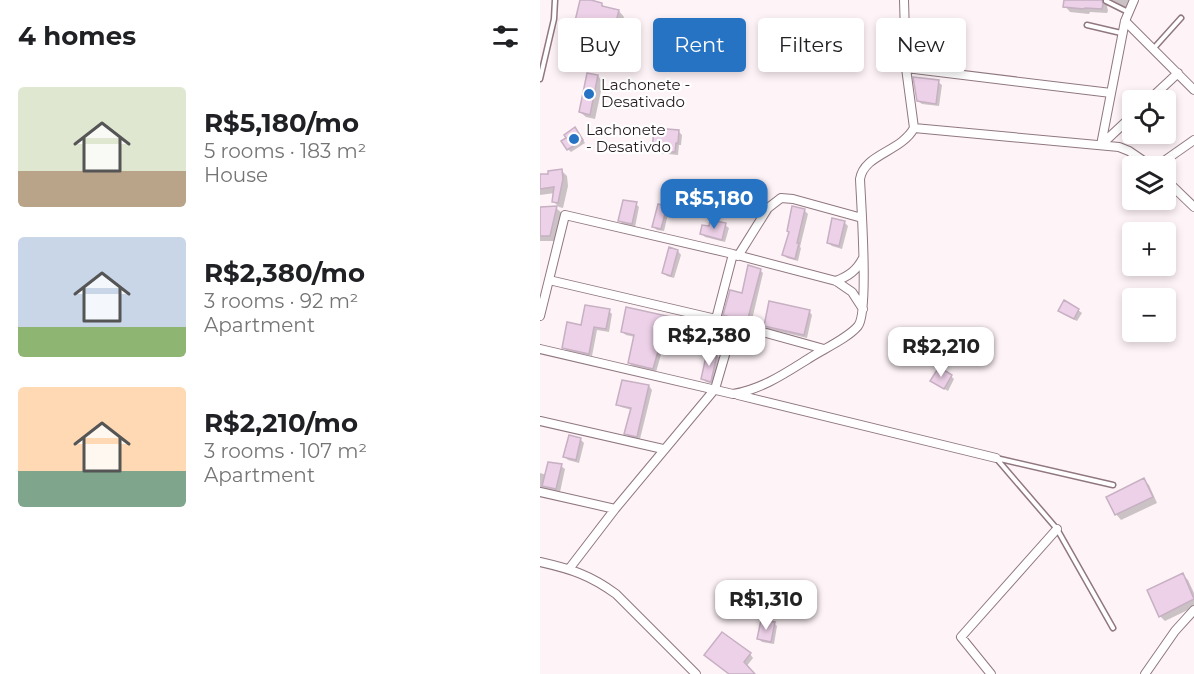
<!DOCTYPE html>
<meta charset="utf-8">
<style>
:root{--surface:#fff;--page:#f6f6f6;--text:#202124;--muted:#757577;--accent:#2673c3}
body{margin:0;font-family:Montserrat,sans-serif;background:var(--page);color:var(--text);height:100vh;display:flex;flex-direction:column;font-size:22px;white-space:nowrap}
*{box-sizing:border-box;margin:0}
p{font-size:20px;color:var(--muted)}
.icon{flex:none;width:33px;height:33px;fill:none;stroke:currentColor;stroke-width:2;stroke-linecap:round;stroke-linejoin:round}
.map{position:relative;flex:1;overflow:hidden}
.drawer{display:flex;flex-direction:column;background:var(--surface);width:540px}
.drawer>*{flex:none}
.banner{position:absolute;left:18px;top:18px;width:546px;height:54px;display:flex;gap:12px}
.buttons{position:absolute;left:582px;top:90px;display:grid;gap:12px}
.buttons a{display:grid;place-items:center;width:54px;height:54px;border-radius:6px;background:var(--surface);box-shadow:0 3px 9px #0003;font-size:30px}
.price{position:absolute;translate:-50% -51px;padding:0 14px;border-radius:12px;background:#fff;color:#222;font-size:20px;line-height:39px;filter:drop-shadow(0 2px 3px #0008)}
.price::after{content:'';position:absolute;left:50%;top:36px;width:18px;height:14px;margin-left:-9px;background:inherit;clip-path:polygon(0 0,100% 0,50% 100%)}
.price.selected{background:var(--accent);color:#fff}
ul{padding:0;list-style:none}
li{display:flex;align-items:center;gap:18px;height:150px;padding:0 18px}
li span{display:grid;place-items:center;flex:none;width:168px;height:120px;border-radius:6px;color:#555}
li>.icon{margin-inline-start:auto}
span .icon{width:72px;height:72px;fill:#fffc;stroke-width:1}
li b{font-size:26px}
h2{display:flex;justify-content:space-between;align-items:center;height:72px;padding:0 18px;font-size:26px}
.tag{padding:0 21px;border-radius:6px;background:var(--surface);box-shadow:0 3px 9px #0003;font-size:21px;line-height:54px}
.tag.selected{background:var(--accent);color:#fff}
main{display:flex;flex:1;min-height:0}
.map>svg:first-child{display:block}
.shadow{fill:#0003}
.building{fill:#edd1e8;stroke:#c6b0c2;stroke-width:1.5}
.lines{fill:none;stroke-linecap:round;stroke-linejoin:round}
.lane-casing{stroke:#907781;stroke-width:7}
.street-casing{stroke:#907781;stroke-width:10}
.lane{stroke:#fff;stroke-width:4}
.street{stroke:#fff;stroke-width:8}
.poi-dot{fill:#2673c3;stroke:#fff;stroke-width:2}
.labels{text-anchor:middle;stroke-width:4.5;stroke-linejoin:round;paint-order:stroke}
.poi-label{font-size:15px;fill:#251b1f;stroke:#fff;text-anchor:start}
</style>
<main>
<section class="drawer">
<h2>4 homes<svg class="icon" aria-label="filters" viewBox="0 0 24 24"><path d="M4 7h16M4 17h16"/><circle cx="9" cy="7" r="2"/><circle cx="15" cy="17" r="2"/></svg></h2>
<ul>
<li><span style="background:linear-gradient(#dfe7d0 70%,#b9a48a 0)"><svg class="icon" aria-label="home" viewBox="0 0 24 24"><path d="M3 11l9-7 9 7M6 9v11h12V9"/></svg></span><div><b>R$5,180/mo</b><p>5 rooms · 183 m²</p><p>House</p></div></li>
<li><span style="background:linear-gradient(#c9d6e8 75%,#8fb573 0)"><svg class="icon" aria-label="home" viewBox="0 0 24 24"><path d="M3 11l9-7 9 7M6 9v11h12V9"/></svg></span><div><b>R$2,380/mo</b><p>3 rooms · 92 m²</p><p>Apartment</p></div></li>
<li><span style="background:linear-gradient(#ffd9b3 70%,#7fa58c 0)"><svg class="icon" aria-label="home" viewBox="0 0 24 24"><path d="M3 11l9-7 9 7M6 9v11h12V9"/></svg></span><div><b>R$2,210/mo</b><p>3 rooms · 107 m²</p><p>Apartment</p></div></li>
</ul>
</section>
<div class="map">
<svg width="654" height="674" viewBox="0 0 654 674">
<rect width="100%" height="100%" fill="#fef3f7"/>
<path class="shadow" d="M 41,0 L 61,4 L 66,8 L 79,11 L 84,17 L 81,31 L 65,27 L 64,31 L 42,26 L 36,20 Z
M 525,0 L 598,0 L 594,3 L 591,10 L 573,2 L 567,6 L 568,11 L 567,13 L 550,12 L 549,14 L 530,12 L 525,6 Z
M 58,76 L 63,82 L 55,119 L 46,117 L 40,112 Z
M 398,82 L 402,85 L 399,106 L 382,104 L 378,101 Z
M 138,131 L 142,135 L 141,145 L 139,145 L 138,155 L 117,153 L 114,150 Z
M 38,132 L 45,143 L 31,152 L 28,149 Z
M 22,171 L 27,176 L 28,186 L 23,208 L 19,207 L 14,202 L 15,193 L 0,195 L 0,176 L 9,175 Z
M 132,190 L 140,192 L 143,195 L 140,205 L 133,204 L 130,200 Z
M 96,204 L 99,207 L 95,227 L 83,224 L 80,221 Z
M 126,207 L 129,210 L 124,231 L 117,230 L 114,227 Z
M 0,208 L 16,208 L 22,213 L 16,241 L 0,241 Z
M 264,210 L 268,214 L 260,247 L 261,248 L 258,261 L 247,258 L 244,255 Z
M 304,222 L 308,226 L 302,249 L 292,246 L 288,243 Z
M 185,225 L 189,228 L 185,242 L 165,237 L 162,234 L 170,228 Z
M 138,251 L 141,255 L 134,278 L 127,276 L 123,273 Z
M 220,270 L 223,273 L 211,324 L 188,318 L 185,314 L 203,295 Z
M 520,310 L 538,310 L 542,313 L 537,321 L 523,314 Z
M 69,311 L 72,314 L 69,332 L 57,330 L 52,356 L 27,351 L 23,347 L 42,326 Z
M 269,311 L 272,315 L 267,338 L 229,329 L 225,326 Z
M 162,325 L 166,328 L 160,351 L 124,344 L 116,372 L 93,366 L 89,363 L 95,337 L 86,335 L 82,332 Z
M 177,355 L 180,359 L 174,384 L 166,382 L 163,379 Z
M 411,376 L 414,379 L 408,391 L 396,384 Z
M 83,381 L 109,386 L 112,390 L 100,439 L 89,437 L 86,434 L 92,410 L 81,407 L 77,404 Z
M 40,439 L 44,443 L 39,463 L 28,460 L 25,457 Z
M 21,466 L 25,469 L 20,492 L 0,488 L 0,473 L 7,475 Z
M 604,480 L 609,485 L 617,503 L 581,520 L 576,514 Z
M 643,575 L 648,580 L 654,593 L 654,607 L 625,621 L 620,616 Z
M 234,623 L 237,626 L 234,644 L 222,642 L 219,639 Z
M 210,654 L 213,658 L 206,667 L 213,674 L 190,674 Z"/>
<path class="building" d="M 40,0 L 51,0 L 62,3 L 62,6 L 79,10 L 75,26 L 59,23 L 58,26 L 35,21 Z
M 524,0 L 562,0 L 563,4 L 562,9 L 545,8 L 544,9 L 523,7 Z
M 47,73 L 58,75 L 50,115 L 39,112 Z
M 373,77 L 399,80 L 396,104 L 377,101 Z
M 35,127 L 43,140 L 27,150 L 21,141 L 26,138 L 24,135 Z
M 114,128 L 139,130 L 138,143 L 136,143 L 135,152 L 112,151 Z
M 22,169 L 23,179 L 18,203 L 12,202 L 14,187 L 0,189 L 0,174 L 8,174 L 8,171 Z
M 83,200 L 97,202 L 92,224 L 78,221 Z
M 118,204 L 127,206 L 121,229 L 112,227 Z
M 17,206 L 10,236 L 0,236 L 0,207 Z
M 252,206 L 265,209 L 257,243 L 259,243 L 255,259 L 242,255 L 249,232 L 247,231 Z
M 292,218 L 305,221 L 299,246 L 287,243 Z
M 170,220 L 186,223 L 182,240 L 160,234 L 162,225 L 169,226 Z
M 129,247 L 138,250 L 131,276 L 122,273 Z
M 208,265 L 221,269 L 207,322 L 183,315 L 190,290 L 202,293 Z
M 524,300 L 539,309 L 534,319 L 518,311 Z
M 229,301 L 270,310 L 264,335 L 224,326 Z
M 45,305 L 70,309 L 66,329 L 54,327 L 49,354 L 22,348 L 27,322 L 41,325 Z
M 86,307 L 163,324 L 157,349 L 121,341 L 113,369 L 88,363 L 94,335 L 81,332 Z
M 167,352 L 177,354 L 171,382 L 161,379 Z
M 399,367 L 412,375 L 404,389 L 390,381 Z
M 82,380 L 109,385 L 97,437 L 84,434 L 91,408 L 76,405 Z
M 29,435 L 41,438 L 36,460 L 23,457 Z
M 8,462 L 22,464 L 16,489 L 2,486 Z
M 604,478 L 613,497 L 575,515 L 566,497 Z
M 643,573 L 654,599 L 619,617 L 607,590 Z
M 221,620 L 235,622 L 231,642 L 217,639 Z
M 182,632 L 211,653 L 204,662 L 215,674 L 189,674 L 164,655 Z"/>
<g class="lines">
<defs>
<path id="lane" d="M 566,1 L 588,12
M 547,25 L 581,33
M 614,48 L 641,18
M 0,79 L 14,19 L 15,0
M 456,458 L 517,529 L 573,628
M 456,458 L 573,485"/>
<path id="street" d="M 364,0 L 366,68 L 374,128
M 585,21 L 654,90
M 366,68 L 571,93
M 609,100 L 638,73
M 561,145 L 585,21 L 594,0
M 561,145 L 592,116
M 617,166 L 654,140
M 626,180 L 654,207
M 198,256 L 228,208 L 241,198 L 253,199 L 322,218
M 9,280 L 176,319 L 284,349
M 296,281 C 309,276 317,270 323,258
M 0,316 L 25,215 L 193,254 L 296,281 L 312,292 L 323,309
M 176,319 L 193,254
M 0,349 L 193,394 C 222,389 244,374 268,359 C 283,349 307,339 318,326 C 329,313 321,202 320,179 C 324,154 361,152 374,128 L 579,147 L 589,151 L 611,166
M 198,395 L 456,458
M 0,421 L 123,449
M 0,492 L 75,509 L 175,389 L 194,324
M 0,562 C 31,569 50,575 76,594 L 156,674
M 29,569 L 75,509
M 451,674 L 421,637 L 517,529
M 605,674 L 635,631 L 654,610"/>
</defs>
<use href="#lane" class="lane-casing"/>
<use href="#street" class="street-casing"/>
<use href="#lane" class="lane"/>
<use href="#street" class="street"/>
</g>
<g class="poi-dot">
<circle cx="49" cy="94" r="6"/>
<circle cx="34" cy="139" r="6"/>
</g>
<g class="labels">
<g class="poi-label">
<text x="61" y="90">Lachonete -<tspan x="61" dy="17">Desativado</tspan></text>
<text x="46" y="135">Lachonete<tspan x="46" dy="17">- Desativdo</tspan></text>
</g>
</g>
</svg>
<div class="buttons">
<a><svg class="icon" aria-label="locate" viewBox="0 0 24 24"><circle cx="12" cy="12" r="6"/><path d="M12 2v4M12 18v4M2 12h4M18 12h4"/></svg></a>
<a><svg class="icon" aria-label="layers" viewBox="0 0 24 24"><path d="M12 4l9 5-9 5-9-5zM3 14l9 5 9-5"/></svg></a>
<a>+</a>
<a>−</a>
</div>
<b class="price selected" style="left:174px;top:230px">R$5,180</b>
<b class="price" style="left:169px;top:367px">R$2,380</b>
<b class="price" style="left:401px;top:378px">R$2,210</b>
<b class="price" style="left:226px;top:631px">R$1,310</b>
<div class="banner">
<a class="tag">Buy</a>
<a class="tag selected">Rent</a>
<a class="tag">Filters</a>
<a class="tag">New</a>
</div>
</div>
</main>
